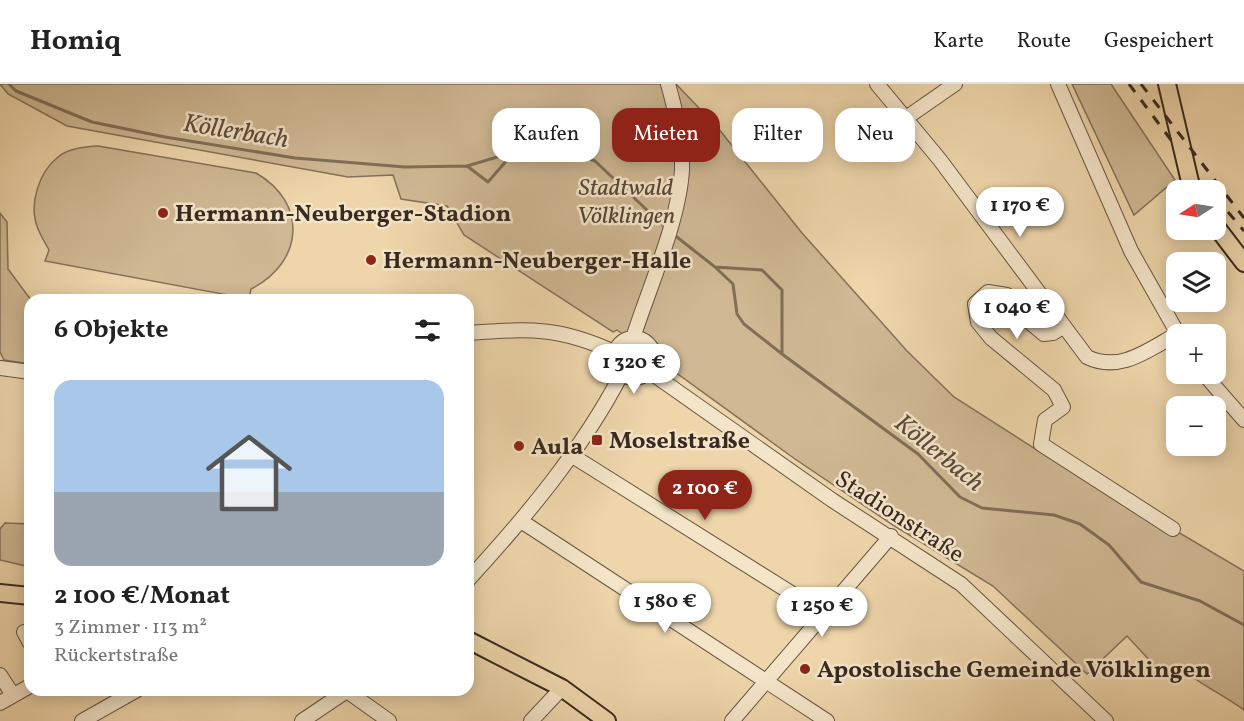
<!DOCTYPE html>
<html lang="de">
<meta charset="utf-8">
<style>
:root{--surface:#fff;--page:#f6f6f6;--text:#222;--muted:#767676;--line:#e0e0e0;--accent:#8f2418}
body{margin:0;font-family:Vollkorn,serif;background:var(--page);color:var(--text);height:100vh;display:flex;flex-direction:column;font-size:22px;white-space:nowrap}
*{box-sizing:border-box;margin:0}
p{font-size:20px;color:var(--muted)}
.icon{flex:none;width:33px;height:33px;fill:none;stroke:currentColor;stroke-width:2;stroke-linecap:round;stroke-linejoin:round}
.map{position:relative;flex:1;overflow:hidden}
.sheet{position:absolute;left:24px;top:210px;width:450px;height:402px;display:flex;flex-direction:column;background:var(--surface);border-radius:18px;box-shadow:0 3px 15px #0003}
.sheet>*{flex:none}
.guide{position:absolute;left:492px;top:24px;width:570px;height:54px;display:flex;gap:12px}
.needle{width:39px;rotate:258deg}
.controls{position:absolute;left:1166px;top:96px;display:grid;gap:12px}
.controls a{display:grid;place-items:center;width:60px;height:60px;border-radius:12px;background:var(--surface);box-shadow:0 3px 15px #0003;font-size:30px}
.price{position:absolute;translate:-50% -51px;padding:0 14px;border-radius:21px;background:#fff;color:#222;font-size:20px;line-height:39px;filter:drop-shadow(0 2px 3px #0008)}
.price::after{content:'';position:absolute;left:50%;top:36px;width:18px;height:14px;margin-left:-9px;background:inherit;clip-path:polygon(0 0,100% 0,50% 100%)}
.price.selected{background:var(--accent);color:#fff}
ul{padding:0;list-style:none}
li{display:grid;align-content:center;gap:12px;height:318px;padding:0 30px}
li+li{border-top:2px solid var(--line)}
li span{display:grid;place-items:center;height:186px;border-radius:18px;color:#555}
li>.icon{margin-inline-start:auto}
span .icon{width:108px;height:108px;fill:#fffc;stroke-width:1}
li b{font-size:26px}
h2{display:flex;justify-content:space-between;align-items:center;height:72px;padding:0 30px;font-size:26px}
.chip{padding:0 21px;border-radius:18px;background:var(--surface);box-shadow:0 3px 15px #0003;font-size:21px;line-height:54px}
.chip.selected{background:var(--accent);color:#fff}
header{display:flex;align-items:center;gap:36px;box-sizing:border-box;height:84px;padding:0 30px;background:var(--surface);border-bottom:2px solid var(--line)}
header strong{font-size:28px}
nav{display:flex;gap:33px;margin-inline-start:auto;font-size:21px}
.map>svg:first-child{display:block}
.green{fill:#cfb893;stroke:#84715a;stroke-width:1.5}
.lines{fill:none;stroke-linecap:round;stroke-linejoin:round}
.stream{stroke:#806e57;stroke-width:3}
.minor-casing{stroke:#665542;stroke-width:16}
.major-casing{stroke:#382a20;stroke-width:20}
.minor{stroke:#f4e4c8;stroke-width:14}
.major{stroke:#eed5aa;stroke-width:16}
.rail{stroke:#382a20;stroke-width:3;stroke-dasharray:10 10;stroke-linecap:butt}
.poi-dot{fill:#8f2418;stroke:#f4e4c8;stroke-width:2}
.labels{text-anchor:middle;stroke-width:5;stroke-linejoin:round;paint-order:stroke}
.park-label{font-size:24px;font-style:italic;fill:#564637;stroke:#f4e4c8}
.poi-label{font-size:24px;font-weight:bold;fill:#382a20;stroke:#f4e4c8;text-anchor:start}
.street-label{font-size:24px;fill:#382a20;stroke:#f4e4c8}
.water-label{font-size:26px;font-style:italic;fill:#5c4c3b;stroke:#f4e4c8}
</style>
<header>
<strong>Homiq</strong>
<nav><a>Karte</a><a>Route</a><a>Gespeichert</a></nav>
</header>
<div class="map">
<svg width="1244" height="637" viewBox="0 0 1244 637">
<rect width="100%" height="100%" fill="#eed5aa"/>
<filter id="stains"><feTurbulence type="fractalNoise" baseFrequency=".00333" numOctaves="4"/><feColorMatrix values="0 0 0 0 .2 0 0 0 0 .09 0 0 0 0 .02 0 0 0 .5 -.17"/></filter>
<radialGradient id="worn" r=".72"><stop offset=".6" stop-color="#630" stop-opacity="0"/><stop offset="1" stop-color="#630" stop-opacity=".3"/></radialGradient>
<path class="green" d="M 0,0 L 676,0 L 718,44 L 802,149 L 907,267 L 954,313 L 1159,444 L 1173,445 L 1244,487 L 1244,626 C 1222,610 1199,600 1179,583 L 1166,594 L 1127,552 L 1087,590 L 993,502 L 893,441 L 795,375 L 617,246 L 613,248 L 464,151 L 447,122 L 401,115 L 393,91 L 348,93 L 67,42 L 8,10 Z
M 1072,0 L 1111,0 L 1175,96 L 1134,131 Z
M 98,62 L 256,89 C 308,119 304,178 251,205 L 249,215 L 45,177 L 49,166 C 45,159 41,152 38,145 C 28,121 39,88 58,73 C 68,64 85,63 98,62 Z
M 0,129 L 7,138 L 8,185 L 31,216 L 30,280 L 4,276 L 0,268 Z
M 5,439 L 30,440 L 30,483 L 0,476 L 0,445 Z"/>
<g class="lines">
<path class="stream" d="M 9,0 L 16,7 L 92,38 L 165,53 L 295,74 L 405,83 L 467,82 L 488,98 L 514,68 L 563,65 L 595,77 L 666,144
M 467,82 L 514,68
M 673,150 L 715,183 L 762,186 L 782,206 L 782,270 L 918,370 L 960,413 L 982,424 L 1054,431 L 1080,440 L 1109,461 L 1141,498 L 1200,517 L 1244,541
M 716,184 L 733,200 L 737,230 L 744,240 L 782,270"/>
<defs>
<path id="minor" d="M 877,0 L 940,76 L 1087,273 C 1120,289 1148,266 1177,250
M 1058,0 L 1131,167 L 1178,250
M 906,34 L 955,0
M 1064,242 L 1053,249 L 1044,250 L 1032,240 L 1007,211 L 988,208 L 975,220 L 978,238 L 991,254 L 1054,306 L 1063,323 L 1045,336 L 1041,360 L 1173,445
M 468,249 C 529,245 557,242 614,268
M614 274a20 20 0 1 1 40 0a20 20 0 1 1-40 0Z
M 633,254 C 649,204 679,137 682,86 C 683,57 676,28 668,0
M 0,284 L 30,288
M 650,288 L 832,416 L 961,500 L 1106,637
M 1204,290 L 1244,336
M 571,371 L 823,529
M 521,437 L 827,637
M 468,496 C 525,434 582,366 621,291
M 24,548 L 30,559
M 0,591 L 13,611
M 347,607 L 389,637
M 0,619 L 30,602
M 82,637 L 137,606
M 302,637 L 348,606
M 531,637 L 562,604
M 732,637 L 891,452"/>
<path id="major" d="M 1167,0 L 1192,106
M 1215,141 L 1244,179
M 0,509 L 30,512
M 468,556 L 562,604 L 607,637"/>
</defs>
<use href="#minor" class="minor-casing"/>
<use href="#major" class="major-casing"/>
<use href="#minor" class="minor"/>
<use href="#major" class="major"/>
<path class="rail" d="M 1129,0 L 1174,60
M 1141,0 L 1244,134
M 1228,128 L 1244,147"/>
</g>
<g class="poi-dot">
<circle cx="163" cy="129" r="6"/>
<circle cx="371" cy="176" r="6"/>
<rect x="591" y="350" width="12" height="12" rx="3"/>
<circle cx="519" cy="362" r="6"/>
<circle cx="805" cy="585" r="6"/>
</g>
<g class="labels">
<g class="park-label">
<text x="626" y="111">Stadtwald<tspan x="626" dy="28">Völklingen</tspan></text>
</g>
<g class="poi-label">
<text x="175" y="137">Hermann-Neuberger-Stadion</text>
<text x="383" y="184">Hermann-Neuberger-Halle</text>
<text x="609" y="364">Moselstraße</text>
<text x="531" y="370">Aula</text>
<text x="817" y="593">Apostolische Gemeinde Völklingen</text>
</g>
<g class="street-label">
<text transform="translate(900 432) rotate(33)" y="8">Stadionstraße</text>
</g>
<g class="water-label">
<text transform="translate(236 46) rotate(9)" y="9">Köllerbach</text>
<text transform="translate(940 368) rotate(39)" y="9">Köllerbach</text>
</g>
</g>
<rect width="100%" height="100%" filter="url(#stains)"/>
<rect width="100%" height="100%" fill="url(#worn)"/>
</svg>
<div class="controls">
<a><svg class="needle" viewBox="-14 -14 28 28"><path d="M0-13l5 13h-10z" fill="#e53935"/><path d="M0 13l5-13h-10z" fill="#767676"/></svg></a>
<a><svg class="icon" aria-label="layers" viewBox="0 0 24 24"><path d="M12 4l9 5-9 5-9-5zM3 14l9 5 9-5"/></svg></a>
<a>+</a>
<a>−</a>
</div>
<b class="price" style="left:1020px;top:154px">1 170 €</b>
<b class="price" style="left:1017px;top:256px">1 040 €</b>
<b class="price" style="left:634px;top:311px">1 320 €</b>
<b class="price selected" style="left:705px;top:437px">2 100 €</b>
<b class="price" style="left:665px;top:550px">1 580 €</b>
<b class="price" style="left:822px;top:554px">1 250 €</b>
<div class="guide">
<a class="chip">Kaufen</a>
<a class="chip selected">Mieten</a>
<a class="chip">Filter</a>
<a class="chip">Neu</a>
</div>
<section class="sheet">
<h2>6 Objekte<svg class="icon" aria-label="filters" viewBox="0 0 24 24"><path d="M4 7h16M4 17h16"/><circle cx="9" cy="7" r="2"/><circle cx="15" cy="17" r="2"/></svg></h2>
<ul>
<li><span style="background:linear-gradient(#a9c7e8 60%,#9aa5b1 0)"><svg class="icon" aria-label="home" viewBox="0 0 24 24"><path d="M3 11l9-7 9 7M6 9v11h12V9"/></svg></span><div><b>2 100 €/Monat</b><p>3 Zimmer · 113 m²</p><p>Rückertstraße</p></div></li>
</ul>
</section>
</div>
